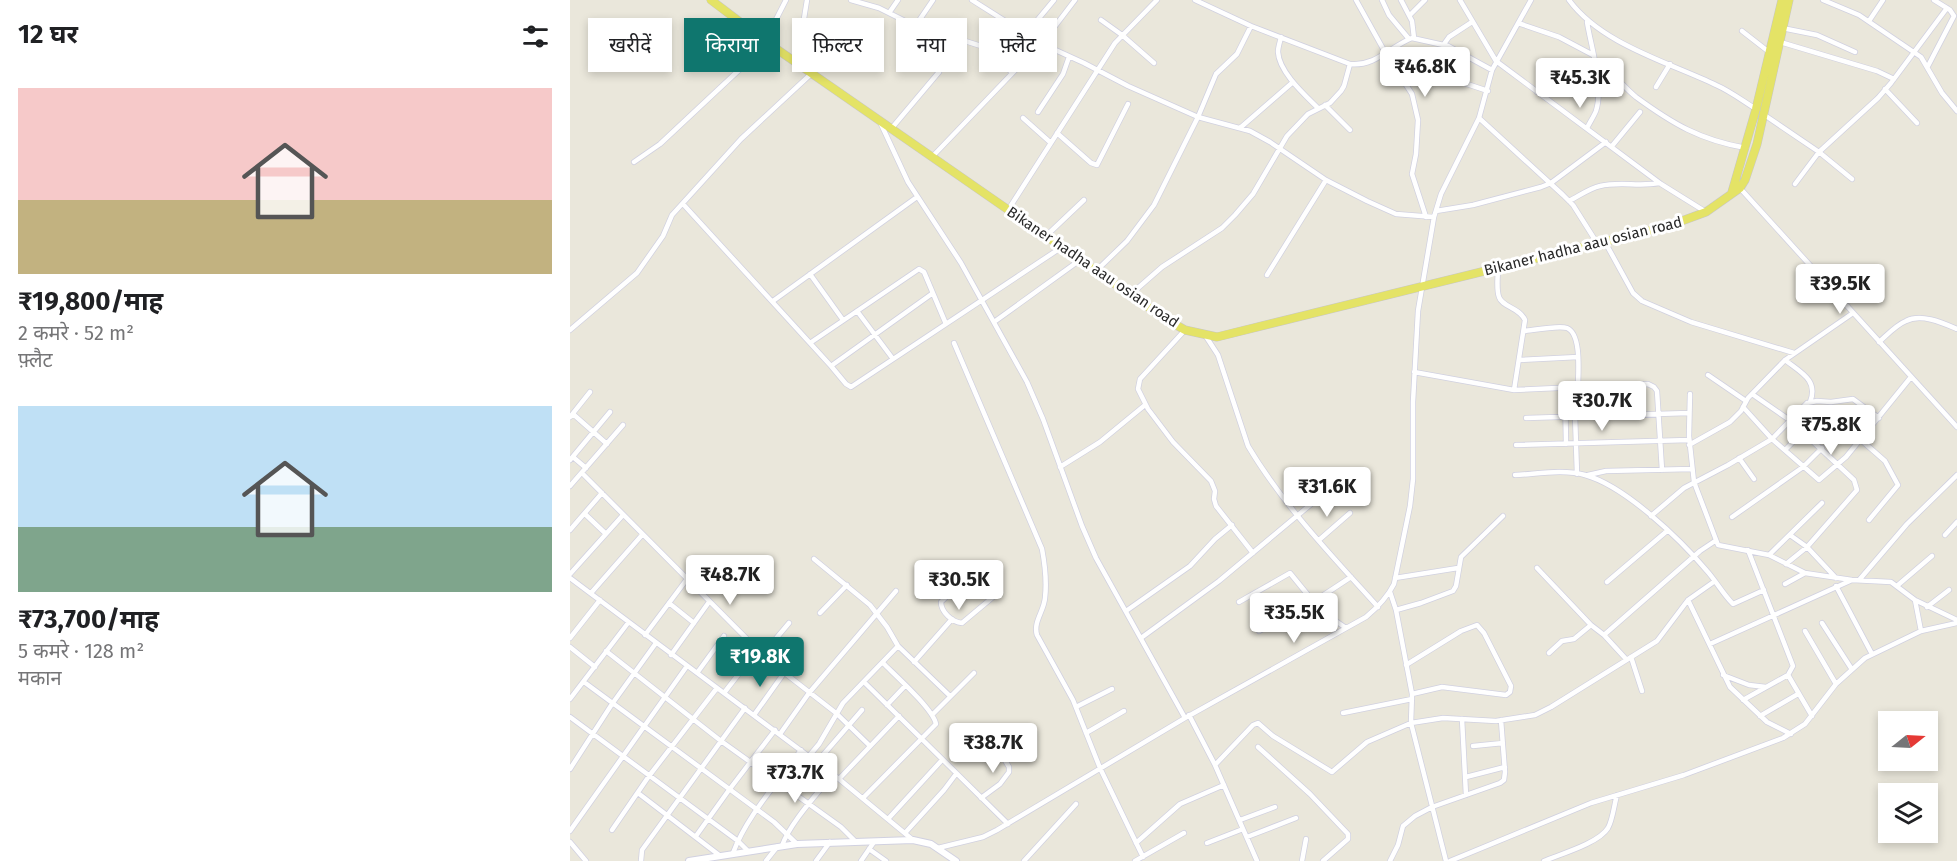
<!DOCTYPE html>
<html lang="hi">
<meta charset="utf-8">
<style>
:root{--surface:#fff;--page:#f2f2f2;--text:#202124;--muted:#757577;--accent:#0f766e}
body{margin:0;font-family:"Fira Sans","Noto Sans Devanagari",sans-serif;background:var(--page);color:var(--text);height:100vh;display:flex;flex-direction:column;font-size:22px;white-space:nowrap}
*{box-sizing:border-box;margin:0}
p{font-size:20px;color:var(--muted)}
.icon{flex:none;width:33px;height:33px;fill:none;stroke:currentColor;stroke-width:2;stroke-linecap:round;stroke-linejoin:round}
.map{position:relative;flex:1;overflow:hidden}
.drawer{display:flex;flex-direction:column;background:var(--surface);width:570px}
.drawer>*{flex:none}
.banner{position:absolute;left:18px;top:18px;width:570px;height:54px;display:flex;gap:12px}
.needle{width:39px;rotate:72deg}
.tools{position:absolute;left:1308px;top:711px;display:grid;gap:12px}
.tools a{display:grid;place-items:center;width:60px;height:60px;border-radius:0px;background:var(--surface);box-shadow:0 3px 9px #0003;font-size:30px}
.price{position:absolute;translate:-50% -51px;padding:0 14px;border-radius:6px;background:#fff;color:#222;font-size:20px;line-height:39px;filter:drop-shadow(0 2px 3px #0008)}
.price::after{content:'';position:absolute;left:50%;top:36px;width:18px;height:14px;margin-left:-9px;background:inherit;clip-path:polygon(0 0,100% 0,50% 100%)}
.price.active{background:var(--accent);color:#fff}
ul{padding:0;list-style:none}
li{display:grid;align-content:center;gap:12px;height:318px;padding:0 18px}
li span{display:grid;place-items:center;height:186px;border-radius:0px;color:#555}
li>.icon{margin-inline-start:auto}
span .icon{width:108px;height:108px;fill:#fffc;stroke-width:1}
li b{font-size:26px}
h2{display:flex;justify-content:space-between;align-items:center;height:72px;padding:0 18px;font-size:26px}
.tag{padding:0 21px;border-radius:0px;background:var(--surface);box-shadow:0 3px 9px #0003;font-size:21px;line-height:54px}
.tag.active{background:var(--accent);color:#fff}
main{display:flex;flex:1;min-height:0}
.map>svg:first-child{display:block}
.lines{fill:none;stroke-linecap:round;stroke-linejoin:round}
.minor-casing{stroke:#d1d1e0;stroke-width:6}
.tertiary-casing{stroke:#d1d1e0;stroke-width:8}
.primary-casing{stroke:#c7c7c7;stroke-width:9}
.minor{stroke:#fff;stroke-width:4.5}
.tertiary{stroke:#fff;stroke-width:6}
.primary{stroke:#e4e366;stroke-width:8}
.labels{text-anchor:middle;stroke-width:6;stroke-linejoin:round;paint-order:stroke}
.street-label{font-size:15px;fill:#292929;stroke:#fff}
</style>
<main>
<section class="drawer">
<h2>12 घर<svg class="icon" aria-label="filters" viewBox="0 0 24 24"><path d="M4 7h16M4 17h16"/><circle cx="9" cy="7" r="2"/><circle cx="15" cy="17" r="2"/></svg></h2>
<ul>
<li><span style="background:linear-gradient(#f6c9c9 60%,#c2b280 0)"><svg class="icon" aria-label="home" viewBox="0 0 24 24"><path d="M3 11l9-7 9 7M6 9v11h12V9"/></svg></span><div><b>₹19,800/माह</b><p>2 कमरे · 52 m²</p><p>फ़्लैट</p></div></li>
<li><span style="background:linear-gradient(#bfe0f5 65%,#7fa58c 0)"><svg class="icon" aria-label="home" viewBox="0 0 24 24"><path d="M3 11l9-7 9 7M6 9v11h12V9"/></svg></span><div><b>₹73,700/माह</b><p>5 कमरे · 128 m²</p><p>मकान</p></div></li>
</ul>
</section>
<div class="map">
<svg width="1387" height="861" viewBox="0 0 1387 861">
<rect width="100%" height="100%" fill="#eae7db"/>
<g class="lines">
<defs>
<path id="minor" d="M 281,0 L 309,8 L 341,24 L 411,46 L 429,57 L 442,73
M 402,0 L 470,43 L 514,63 L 558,86 L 628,117 L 680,131 L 700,142 L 756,180 L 797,201 L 826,214 L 864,217
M 625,0 L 681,26 L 780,64 C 805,67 821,46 842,38 L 878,46 L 922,70
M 786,0 L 816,54 L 842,94 L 848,120 L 846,154 L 842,174 L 856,217
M 812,0 L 819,15 L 839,39
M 831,0 L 842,21 L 844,38
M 890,0 L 926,61 L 1091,184 L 1136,212
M 999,0 C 1031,44 1098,62 1146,85 C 1160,91 1173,101 1186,109
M 1253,0 L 1289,15 L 1351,57 L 1372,93 L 1387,111
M 319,13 L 328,0
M 840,15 L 855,0
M 531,20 L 552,35 L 584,63
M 1299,21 L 1313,0
M 948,23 L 989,37 L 1023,55
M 346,25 L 363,0
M 1212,28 L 1247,35 L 1285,52
M 1172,31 L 1199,52
M 455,35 L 484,0
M 711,37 C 710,42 708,47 708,52 C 709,72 735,95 748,108
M 1210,42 L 1307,71 L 1324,79
M 874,44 L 879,37 L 902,22
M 882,48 L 876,65 L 878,75 L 888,81 L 918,91
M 1024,61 C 1041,69 1051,85 1066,97 C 1103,124 1130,140 1176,148
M 227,62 L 237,0
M 1358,66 L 1384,16 L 1380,10 L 1364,0
M 1086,87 L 1100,64
M 1315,89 L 1347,123
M 967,92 L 983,70
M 755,105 L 780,130
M 468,112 L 493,74 L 499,57
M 1193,114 L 1249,152 L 1282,179
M 453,118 L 481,143
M 909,118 L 993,195 L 1003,205 L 1027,243
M 311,124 L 338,182 L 391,263 L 457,382 L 473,419 L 512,526 L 526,558 L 615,718
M 670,128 L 723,82
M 1017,128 C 1020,122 1024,116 1026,111 C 1034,86 1021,47 1017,22
M 321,129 L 369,72
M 487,133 L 521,163 L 527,165 L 558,104
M 1042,146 L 1070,112
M 362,157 L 476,38 L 505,0
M 64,162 L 90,144 L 183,57 L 195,41 L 216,0
M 1225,184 L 1249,152 L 1308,98 L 1321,83 L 1377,8
M 1169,187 L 1387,427
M 999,201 C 1009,196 1020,188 1030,186 C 1050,181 1069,187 1089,183
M 113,204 L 261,366 L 276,384 L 281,387 L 492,247
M 438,210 L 545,43 L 587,0
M 866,211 L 903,205 L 971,187 L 981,183 L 1036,142
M 476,236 L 514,200
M 1035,242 L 1063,293 L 1072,301 L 1121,322 L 1224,353
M 928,267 C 928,276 926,289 929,297 C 932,307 949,307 955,320 L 944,390
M 526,271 L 557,241 L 584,205 L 628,117 L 646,74 L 667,54 L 681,26
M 240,274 L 273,320
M 697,275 L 756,180
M 560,295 L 592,267 L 652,228 L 665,215 L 683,194 L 717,136 L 738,114 L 760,103 L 771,91 L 774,86 L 780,64
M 203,301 L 347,197
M 287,311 L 323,359
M 424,322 L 510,260
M 0,330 L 67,273 L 93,236 L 102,215 L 171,139 L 242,73
M 615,330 L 570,379 L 568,389 L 578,409 L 603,442 L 641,481 L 645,491 L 644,499 L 646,506 L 683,553
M 954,331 C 964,330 989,325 997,328 C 1012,334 1008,374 1008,387
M 635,335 L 648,355 L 678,446 C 713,505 762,556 808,607
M 1309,342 C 1317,335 1326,325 1336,321 C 1351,313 1373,323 1387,329
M 240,343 L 349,269 L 354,272 L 376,324
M 384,343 L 472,549 C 475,565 477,581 475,598 C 474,611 463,622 467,635 L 503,700 L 530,768 L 573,857
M 949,360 L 1008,357
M 1215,360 C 1230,372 1249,380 1240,402
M 261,366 L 363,293
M 844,372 L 944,390 L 1078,384 L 1084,387 L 1087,391 L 1092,470
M 1138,375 L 1176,401
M 995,388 L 996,444
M 1120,394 L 1119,436 L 1124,482 L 1148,545 L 1199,555 L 1235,573 L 1282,580 L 1321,582 L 1345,600 L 1387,620
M 1182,394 L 1221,421 L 1284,480 L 1287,490 L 1237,547 L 1216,564
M 1173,407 L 1202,439 L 1249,480 L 1276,457 L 1341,377
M 3,414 L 37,444
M 1005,415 L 1007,474
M 0,417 L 20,392
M 956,418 L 1119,413
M 1291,440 L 1315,461 L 1328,485 L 1299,520
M 946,445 L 1119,440
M 1119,445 L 1160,422 L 1171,411 L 1178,398 L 1215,360 L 1283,313
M 1215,450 L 1234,431
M 3,457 L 16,468
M 1169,458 L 1184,479
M 0,460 L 40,412
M 490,467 L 530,442 L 575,405
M 12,473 L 198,660 L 266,713 L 300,746
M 945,475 C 967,474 993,469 1015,475 C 1055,486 1110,539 1137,571 C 1146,581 1153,594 1163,604 L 1194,590
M 1018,475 L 1036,471 L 1122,469
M 0,486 L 53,425
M 15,514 L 36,534
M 1081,516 L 1114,488 L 1158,465 L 1202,439 L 1237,403 L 1247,401 L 1261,402 L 1283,399 L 1309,418
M 1162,517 L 1233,467 L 1252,448
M 0,530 L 32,493
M 1220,535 L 1237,547 L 1266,578
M 1375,535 L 1387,522
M 749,540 L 780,513
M 1199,555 L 1252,503
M 244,559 L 300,605 L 317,627 L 328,646 L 380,696
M 967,568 L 1021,625
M 0,574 L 53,515
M 0,578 L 269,779 L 343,840
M 396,578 L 371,602 C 371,612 382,622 392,623 L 423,597
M 825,578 L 888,568
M 1290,579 L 1337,524 L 1387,475
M 1037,582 L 1097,531
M 1215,584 L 1235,573
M 1328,585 L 1362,556
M 1266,586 L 1302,654
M 820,592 L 826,610 L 842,694 L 841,723 L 876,861
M 21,593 L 72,535
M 1118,600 L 1160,687 L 1197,722 L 1221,734
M 1345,600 L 1351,631
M 669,602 L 720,573 L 751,611 L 776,628
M 99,603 L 124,623
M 1357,607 L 1379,590
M 826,610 L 851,603 L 883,591 L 886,586 L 891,557 L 933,516
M 556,611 L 620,566 L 645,539 L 662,525
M 250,613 L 277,585
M 1252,623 L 1281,668
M 689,631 L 743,602 L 781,577
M 1235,631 L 1266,684
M 75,635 L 117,579
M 1034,635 L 1130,551 L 1145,541
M 0,638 L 30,600
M 571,638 L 649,581 L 764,485
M 1140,644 L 1282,580
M 0,647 L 25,667
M 36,651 L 151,741 L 271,827 L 284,840
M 979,653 L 992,641 L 1004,639 L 1021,625 L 1034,635 L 1056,659
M 193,654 L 219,623
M 101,655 L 139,602
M 1061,657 L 1072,691
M 344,662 L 382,619
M 836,665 L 891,631 L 907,625 L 914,633 L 941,686 L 940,692 L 936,695 L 872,687 L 842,694
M 127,673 L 154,636
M 1153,675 L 1179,685 L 1196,687
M 1218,675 L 1242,716
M 14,682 L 204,822 L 227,844
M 294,682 L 438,824
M 154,693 L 188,649
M 0,699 L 58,623
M 1173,700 L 1218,675 L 1223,666 L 1178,550
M 317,705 L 335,686
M 506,707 L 542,689
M 773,713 L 842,699
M 184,715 L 214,673
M 362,715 L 404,673
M 619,715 L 645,765 L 687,861
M 1190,716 L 1228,694
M 0,717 L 168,841 L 177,850
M 892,719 L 896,795
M 516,733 L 554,711
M 210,734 L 239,693 L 326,591
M 903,746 L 933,743
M 688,747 L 740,794 L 778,834 L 778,839 L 753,861
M 239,756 L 249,744 L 273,703 L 328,646
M 247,762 L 292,710
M 645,765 L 683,725 L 688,723 L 703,736 L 762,772 L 797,742 L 841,723 L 873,718 L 926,721 L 965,715 L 981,707 L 1087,641 L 1118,600 L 1145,581
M 0,769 L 42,704 L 86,643
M 896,777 L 935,767
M 269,779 L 329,716
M 68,793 L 149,855
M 293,798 L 366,724 C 363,709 326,676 313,663
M 411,798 L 430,784 L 439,772 L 439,767 L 427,747
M 318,819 L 372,760
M 670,820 L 705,807
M 42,830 L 79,776 L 147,688
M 0,831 L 117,666
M 335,833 L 374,790 L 386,774
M 126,836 L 159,790 L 205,730
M 677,837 L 726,818
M 0,842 L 16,861
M 566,843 L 610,804 L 654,785
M 637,843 L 673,829
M 212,846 C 219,824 248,793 263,774
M 368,848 L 413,837 L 427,830 L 615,718 L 796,617 C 808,607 817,598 824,584 L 840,506 L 843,479 L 843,402 L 848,311 L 864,217 L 871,194 L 909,118 L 922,70 L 961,0
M 299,849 L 316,861
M 163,853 C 177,815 208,783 231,750
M 71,861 L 72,850 L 175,708
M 196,861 L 207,847
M 246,861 L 260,842
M 291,861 L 304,842
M 454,861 L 506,804
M 565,861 L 614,833
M 732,861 L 736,839
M 820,861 L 828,845 L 833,826 L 845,816 L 862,807 L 930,783 L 934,780 L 935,772 L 931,720
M 880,861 L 1021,803 L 1114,775 L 1213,738 L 1235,724 L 1266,684 L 1295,658 L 1351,631 L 1387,623
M 974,861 C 991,854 1029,843 1038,828 C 1043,819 1044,805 1047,795"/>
<path id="tertiary" d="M 119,861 L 227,844 L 343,840 L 361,844 L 386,861"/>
<path id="primary" d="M 141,0 L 195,41 L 594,318 L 615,330 L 647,337 L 1098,226 L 1136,212 L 1170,188 L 1175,180 L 1187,144 L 1219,0
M 1162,192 L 1186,109 L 1212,0"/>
</defs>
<use href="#minor" class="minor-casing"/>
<use href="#tertiary" class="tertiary-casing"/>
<use href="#primary" class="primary-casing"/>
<use href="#minor" class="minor"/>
<use href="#tertiary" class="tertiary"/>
<use href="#primary" class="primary"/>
</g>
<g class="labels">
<g class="street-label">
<text transform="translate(1013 246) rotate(-14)" y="5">Bikaner hadha aau osian road</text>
<text transform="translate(523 267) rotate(34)" y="5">Bikaner hadha aau osian road</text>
</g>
</g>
</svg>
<div class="tools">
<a><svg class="needle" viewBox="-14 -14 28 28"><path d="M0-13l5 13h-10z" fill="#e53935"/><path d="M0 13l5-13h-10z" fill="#757577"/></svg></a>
<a><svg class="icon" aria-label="layers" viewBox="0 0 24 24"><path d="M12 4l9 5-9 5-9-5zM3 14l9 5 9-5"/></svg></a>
</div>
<b class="price" style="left:855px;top:98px">₹46.8K</b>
<b class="price" style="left:1010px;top:109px">₹45.3K</b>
<b class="price" style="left:1270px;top:315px">₹39.5K</b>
<b class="price" style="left:1032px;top:432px">₹30.7K</b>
<b class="price" style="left:1261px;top:456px">₹75.8K</b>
<b class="price" style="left:757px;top:518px">₹31.6K</b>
<b class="price" style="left:160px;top:606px">₹48.7K</b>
<b class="price" style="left:389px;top:611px">₹30.5K</b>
<b class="price" style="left:724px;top:644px">₹35.5K</b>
<b class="price active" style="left:190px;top:688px">₹19.8K</b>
<b class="price" style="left:423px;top:774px">₹38.7K</b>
<b class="price" style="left:225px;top:804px">₹73.7K</b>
<div class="banner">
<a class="tag">खरीदें</a>
<a class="tag active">किराया</a>
<a class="tag">फ़िल्टर</a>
<a class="tag">नया</a>
<a class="tag">फ़्लैट</a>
</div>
</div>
</main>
